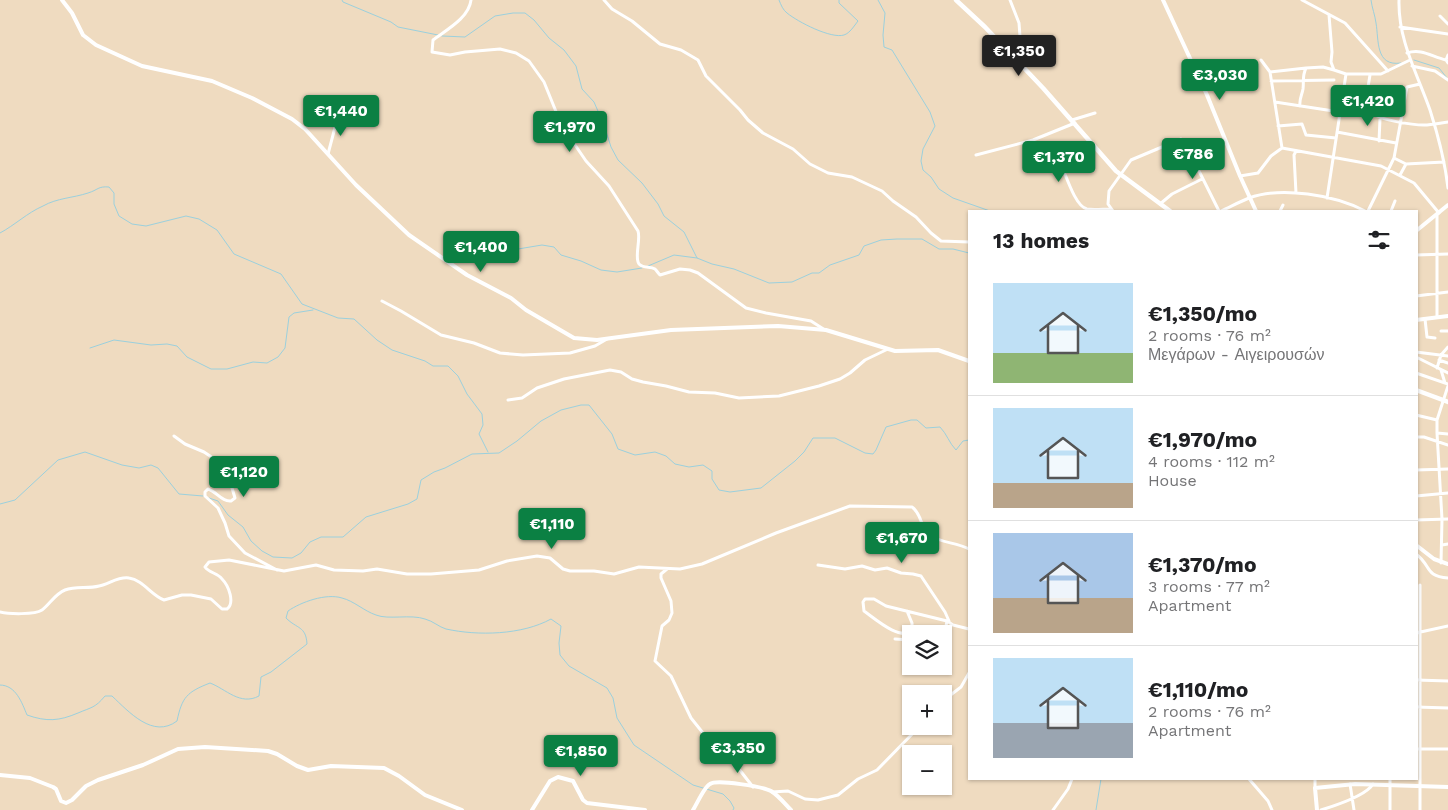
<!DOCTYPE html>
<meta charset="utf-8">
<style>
:root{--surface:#fff;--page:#f6f6f6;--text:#202124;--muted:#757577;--line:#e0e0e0;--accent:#0b8043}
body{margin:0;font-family:"Work Sans",sans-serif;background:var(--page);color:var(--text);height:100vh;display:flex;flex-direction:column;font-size:19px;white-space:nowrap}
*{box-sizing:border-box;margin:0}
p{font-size:16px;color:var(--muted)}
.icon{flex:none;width:28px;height:28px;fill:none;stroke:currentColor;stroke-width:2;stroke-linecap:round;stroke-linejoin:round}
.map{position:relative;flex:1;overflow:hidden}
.side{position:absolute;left:968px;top:210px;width:450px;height:570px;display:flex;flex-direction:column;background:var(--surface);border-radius:0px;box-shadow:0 1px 4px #0004}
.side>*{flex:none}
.tools{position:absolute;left:902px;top:625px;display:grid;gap:10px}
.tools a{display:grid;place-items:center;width:50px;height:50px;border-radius:0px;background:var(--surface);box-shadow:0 1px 4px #0004;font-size:25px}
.price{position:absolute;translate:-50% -42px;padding:0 11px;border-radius:5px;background:var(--accent);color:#fff;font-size:16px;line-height:32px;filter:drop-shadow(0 1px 2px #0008)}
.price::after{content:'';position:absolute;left:50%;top:30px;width:15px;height:11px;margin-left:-8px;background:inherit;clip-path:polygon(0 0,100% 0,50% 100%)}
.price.active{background:#222;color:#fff}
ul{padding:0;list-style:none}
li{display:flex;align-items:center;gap:15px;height:125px;padding:0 25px}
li+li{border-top:1px solid var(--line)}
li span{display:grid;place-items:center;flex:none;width:140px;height:100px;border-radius:0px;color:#555}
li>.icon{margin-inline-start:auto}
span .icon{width:60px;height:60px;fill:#fffc;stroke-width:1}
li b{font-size:21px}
h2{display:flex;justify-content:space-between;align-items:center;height:60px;padding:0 25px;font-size:21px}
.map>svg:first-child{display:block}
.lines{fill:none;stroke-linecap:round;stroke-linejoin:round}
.stream{stroke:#9bd0dd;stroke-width:1}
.minor{stroke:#fff;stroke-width:3}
.tertiary{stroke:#fff;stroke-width:4}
.secondary{stroke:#fff;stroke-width:4.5}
</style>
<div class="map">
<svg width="1448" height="810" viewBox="0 0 1448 810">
<rect width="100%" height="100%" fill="#efdbc0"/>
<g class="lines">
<path class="stream" d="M 342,0 L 343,2 L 391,22 L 398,27 L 438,35
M 779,0 C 781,5 783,10 787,13 C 798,22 831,39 844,35 C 850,33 854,26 858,21 L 839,3 L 839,0
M 878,0 L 885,13 L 883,35 L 884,47 L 892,50 L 930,112 L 935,126 L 923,149 L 921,161 L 923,170 L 931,177 L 939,189 L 953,198 L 990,211
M 1371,0 C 1372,8 1375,15 1376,23 C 1379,40 1375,67 1401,63
M 442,36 L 465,37 L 495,16 L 513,13 L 525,13 L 534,20 L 549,38 L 564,50 L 576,66 L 582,89 L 594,102 L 604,125 L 611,147 L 618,160 L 642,183 L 658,204 L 664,216 L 684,232 L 697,258 L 712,264 L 734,269 L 769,283 L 792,282 L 812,273 L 819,273 L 830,265 L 859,255 L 864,246 L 881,240 L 897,239 L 922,239 L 939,249 L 953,249 L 969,253
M 1414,60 L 1439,68 L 1447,78
M 0,233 C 15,225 27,213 43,206 C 57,198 73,198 88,193 C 98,190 98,186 109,187 L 114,193 L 114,204 L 119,216 L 132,224 L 146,226 L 186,216 L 199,219 L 217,230 L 234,254 L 281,274 L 302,304 L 338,318 L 354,319 L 377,340 L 392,350 L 425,361 L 433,366 L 448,366 L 458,376 L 467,394 L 482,414 L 483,425 L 479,434 L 488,452
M 466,233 L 485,238 L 498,246 L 518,249 L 542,245 L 554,247 L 561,255 L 581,261 L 601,270 L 617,272 L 642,268
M 648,266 L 674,255 L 697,258
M 90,348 L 114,340 L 151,345 L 167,344 L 177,346 L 187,357 L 211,369 L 227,369 L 253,362 L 267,363 L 278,357 L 285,348 L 289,317 L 294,313 L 313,310
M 209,498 L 218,501 L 228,515 L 243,527 L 251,541 L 262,551 L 273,557 L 292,558 L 301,553 L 310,542 L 321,537 L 343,537 L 366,517 L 408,504 L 417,499 L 421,480 L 434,472 L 445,468 L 472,454 L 499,453 L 517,441 L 541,421 L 561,410 L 581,405 L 589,405 L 612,434 L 618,449 L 635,455 L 655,452 L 666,456 L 675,464 L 689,467 L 703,465 L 712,471 L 712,479 L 719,490 L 730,492 L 761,488 L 795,461 L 804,452 L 813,438 L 835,438 L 865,453 L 873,454 L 876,450 L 886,427 L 911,420 L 917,420 L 926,428 L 940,427 C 947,434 949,443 956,450 L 963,441 L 969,440
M 0,504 L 15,500 L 58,460 L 85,452 L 122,465 L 139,468 L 151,465 L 158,468 L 179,494 L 203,496
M 0,685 C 16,685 22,703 27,715 C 47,722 59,721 78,713 C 92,707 95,708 105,696 L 112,696 C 129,712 153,739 177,721 C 182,697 187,692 210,683 C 226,689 240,706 259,696 L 261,677 L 271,672 L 307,644 C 306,626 297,629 286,618 L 288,611 C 301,602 326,593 342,598 C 354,601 364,611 376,615 C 388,620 411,614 425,619 C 433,621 439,627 446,629 C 478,636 522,635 551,619 L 561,626 L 559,643 L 560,655 L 569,666 L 607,688 L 613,698 L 617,718 L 634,745 L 693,785 L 723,794 L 730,801 L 734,808 L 733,810
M 1096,810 L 1101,779"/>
<path class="minor" d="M 471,0 C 469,18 446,30 433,40 L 432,52 L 450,55 L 465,52 L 500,49 L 516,53 L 529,61 L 544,82 L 557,114 L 571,139 L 586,161 L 609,186 L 638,231 C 641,240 634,257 639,264 C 644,269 650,266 655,269 C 657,271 658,273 660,275 L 680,269 L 690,270 L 698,273 L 746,308 L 766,313 L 811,321 L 825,330
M 604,0 L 612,9 L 632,21 L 660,44 L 681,50 L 698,60 L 706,76 L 740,110 L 748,120 L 763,133 L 793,149 L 810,164 L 828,173 L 852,177 L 882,191 L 893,201 L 916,217 L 931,233 L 941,241 L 969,242
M 1010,0 L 1019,23 L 1021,50 L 1014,57
M 1302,0 L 1345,23 L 1388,71
M 1399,0 C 1398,40 1417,73 1430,110 C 1438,135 1445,162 1448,188
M 1440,16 L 1448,24
M 1400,27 L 1448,34
M 1407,53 C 1422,48 1432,57 1446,60
M 1448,55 L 1446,60 L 1448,63
M 1261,60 L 1270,72 L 1282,148
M 1412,66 L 1435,71 L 1448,80
M 1270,72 L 1306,68
M 1346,74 L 1381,74 L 1410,60
M 1271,81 L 1334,80
M 1344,89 L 1367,93 L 1370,75
M 1275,102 L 1340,112
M 1300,106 C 1299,99 1302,95 1303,89 C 1304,81 1302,76 1306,68 L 1323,67 L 1334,70
M 1372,113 C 1379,120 1413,125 1424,125 C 1432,125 1440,123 1448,122
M 1072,120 L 1095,113
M 1278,126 L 1302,124 L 1306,135 L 1336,138
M 1337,132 L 1396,143
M 1379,141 L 1380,119
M 1092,144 L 1062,158 L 1060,162 C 1065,172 1075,207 1087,209 C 1094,210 1103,209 1110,209
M 328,154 L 338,116
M 976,155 L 1033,140 L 1075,123
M 1394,158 L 1406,164 L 1444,162
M 1400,175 L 1406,164
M 1240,176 L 1258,173 L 1271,156 L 1282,148 L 1381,166 L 1414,183 L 1439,213
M 1296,193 L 1294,155 L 1296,151
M 1327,198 L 1346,74 L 1334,70 L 1331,62 L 1332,52 L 1329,15
M 1160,204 L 1172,194 L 1202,179
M 1113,211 L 1108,204 L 1109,191 L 1131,160 L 1181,139 L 1184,141 L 1219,211
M 1221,211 C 1230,207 1239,202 1249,198 C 1281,186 1335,195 1365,211
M 1280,211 L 1283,205
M 1368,211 L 1394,158 L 1407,87 L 1420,84
M 1391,211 L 1395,201
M 1437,214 L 1437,317
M 1416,255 L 1448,254
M 1416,296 L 1448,292
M 382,301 L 401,311 L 441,335 L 474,343 L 500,353 L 523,355 L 570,353 L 595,346 L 607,339
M 1425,319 L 1427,337 L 1435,338
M 1441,331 L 1448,331
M 1416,352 L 1448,356
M 1416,357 L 1448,373
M 1439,360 L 1448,363
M 1437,368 L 1441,355 L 1448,347
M 1441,370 L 1445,383
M 1416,373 L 1448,384
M 508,400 L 522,398 L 537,388 L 564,379 L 610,370 L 621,372 L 632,379 L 643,382 L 666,386 L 689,392 L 715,393 L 739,398 L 779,396 L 819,386 L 840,379 L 850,373 L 865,360 L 888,349
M 1416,415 L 1437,420
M 1437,433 L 1448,434
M 174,436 L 185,444 L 204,452 L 213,458 L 232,488 L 235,498 L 231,501 C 222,502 217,492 208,489 L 205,492 L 205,496 L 218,508 L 225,523 L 229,536 L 245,553 L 277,570
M 1416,437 L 1424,437 L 1448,445
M 1416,470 L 1448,469
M 1416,496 L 1448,493
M 1416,520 L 1448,519
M 1442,545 L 1448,544
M 1416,554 C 1432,566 1424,576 1448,578
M 1441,563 L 1442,519 L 1437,433 L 1437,420 L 1448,386
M 818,565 L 845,569 L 862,566 L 875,570 L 887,568 L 901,573 L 913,574 L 921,576 L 945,612 L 949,621
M 667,569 L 661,574 L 661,578 L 671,601 L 672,613 L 669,620 L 662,626 L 655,661 L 671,676 L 691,718 L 715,748 L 735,764 L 753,787
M 1420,585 L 1420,810
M 907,611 L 912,623 L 912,630 C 901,642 874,618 864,611 L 863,602 L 865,599 L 874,599 L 886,606 L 947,621 L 953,625 L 969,629
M 0,612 C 8,614 35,615 42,610 C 50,604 55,594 65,590 C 76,586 88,589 99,586 C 109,584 119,576 129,578 C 143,580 151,595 164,600 L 182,595 L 191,595 L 211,599 L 222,609 L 227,609 C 235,603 229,586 222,579 C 218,573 209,573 205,567 L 209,562 L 229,560 L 284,571 L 316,565 L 334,570 L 363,571 L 377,569 L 407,574 L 431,574 L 479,570 L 507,561 L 537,556 L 550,558 L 563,569 L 570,571 L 594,571 L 614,574 L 639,567 L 680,569 L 702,564 L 776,533 L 850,506 L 912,507 C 922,514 920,526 928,534 C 938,543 957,542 969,549
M 1416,633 L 1448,626
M 934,634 L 946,626 L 947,621
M 895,639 L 911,640
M 1416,680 L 1448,681
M 944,700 L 961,687 L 969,673
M 1416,707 L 1448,708
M 1416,749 L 1448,749
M 1249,779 L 1268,801 L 1272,810
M 1315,779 L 1315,788
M 1350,784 L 1354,810
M 772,792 L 788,791 L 805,799 L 818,800 L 838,795 L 858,779 L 877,770 L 920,726
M 1053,810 L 1068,789 L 1072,779
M 1321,810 C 1334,806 1366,796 1373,784
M 1390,810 L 1390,779"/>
<path class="tertiary" d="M 62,0 L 72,13 L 83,35 L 96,45 L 142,66 L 212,81 L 252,98 L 292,119 L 305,129 L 356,185 L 409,235 L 467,275 L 511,298 L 526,310 L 574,338 L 597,340 L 671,330 L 778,326 L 826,330 L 895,351 L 938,350 L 969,361
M 1163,0 L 1207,95 L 1240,176 L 1256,211
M 1416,231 L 1448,205
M 1416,320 L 1448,316
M 1416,545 L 1434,559 L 1448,564
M 0,775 L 30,778 L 53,787 L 56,789 L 61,801 L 66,803 L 72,800 L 86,786 L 98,780 L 143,765 L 178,749 L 205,747 L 268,751 L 277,754 L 297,766 L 308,770 L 331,766 L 384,768 L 399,776 L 425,795 L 462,810
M 532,810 L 550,781 L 558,777 L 573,781 L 583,800 L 587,803 L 645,810
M 693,810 C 697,804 704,787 710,784 C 717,779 764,787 771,791 C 779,796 785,804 791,810
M 1317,810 L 1315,788 L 1355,784 L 1448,787"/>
<path class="secondary" d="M 956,0 L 985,27 L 1043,88 L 1116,171 L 1170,211
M 1416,390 L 1448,402"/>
</g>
</svg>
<div class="tools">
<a><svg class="icon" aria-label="layers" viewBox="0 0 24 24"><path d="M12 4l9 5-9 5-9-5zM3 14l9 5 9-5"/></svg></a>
<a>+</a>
<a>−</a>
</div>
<b class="price active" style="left:1019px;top:77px">€1,350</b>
<b class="price" style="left:1220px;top:101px">€3,030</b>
<b class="price" style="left:1368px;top:127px">€1,420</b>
<b class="price" style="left:341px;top:137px">€1,440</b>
<b class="price" style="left:570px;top:153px">€1,970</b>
<b class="price" style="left:1193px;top:180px">€786</b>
<b class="price" style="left:1059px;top:183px">€1,370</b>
<b class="price" style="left:481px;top:273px">€1,400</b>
<b class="price" style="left:244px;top:498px">€1,120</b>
<b class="price" style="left:552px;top:550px">€1,110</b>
<b class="price" style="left:902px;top:564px">€1,670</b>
<b class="price" style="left:738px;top:774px">€3,350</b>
<b class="price" style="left:581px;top:777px">€1,850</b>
<section class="side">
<h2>13 homes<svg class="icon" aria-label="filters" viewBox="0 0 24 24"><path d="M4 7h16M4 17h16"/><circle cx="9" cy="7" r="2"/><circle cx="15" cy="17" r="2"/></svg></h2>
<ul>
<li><span style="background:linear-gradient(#bfe0f5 70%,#8fb573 0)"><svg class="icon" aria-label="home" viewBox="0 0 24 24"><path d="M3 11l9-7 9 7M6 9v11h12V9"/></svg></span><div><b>€1,350/mo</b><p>2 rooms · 76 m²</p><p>Μεγάρων - Αιγειρουσών</p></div></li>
<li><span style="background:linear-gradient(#bfe0f5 75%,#b9a48a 0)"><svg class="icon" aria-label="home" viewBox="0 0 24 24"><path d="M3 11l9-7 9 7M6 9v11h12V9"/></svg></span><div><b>€1,970/mo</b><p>4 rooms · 112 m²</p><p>House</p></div></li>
<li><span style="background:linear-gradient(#a9c7e8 65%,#b9a48a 0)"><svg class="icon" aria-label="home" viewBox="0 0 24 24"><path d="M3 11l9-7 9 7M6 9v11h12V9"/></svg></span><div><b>€1,370/mo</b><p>3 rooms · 77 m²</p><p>Apartment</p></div></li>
<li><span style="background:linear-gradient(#bfe0f5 65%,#9aa5b1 0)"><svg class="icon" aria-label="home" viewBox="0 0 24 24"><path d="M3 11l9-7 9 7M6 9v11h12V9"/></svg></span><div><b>€1,110/mo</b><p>2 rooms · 76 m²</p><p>Apartment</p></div></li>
</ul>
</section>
</div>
